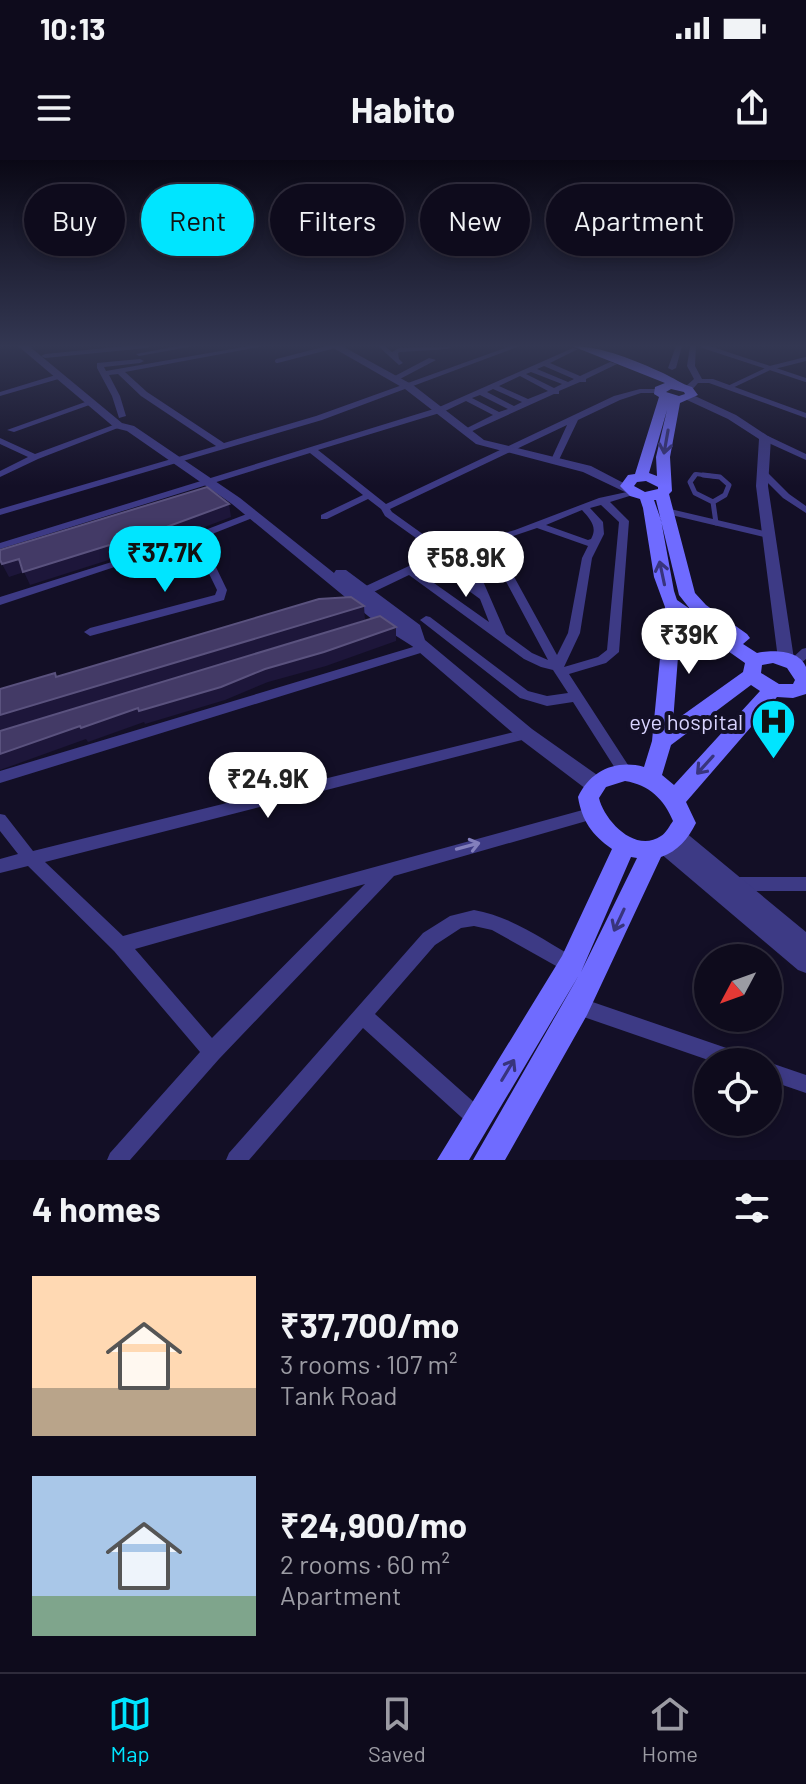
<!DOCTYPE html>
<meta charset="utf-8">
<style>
:root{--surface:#0e0b1c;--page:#171425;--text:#f1f3f6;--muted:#9b9ba3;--line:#2e2b3b;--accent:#00e5ff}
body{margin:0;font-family:Barlow,sans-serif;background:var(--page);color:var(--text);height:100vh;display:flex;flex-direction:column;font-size:30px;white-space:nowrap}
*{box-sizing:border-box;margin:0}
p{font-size:26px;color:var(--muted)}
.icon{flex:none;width:44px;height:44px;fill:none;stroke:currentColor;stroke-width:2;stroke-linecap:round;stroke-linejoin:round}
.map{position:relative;height:1000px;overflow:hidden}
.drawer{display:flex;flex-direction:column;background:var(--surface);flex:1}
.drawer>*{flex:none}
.guide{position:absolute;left:24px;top:24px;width:758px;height:72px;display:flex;gap:16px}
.needle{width:52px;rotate:229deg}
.fabs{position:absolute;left:694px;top:784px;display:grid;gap:16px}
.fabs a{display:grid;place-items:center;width:88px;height:88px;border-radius:50%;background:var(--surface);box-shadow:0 4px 12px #0003,0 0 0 2px var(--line);font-size:40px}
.price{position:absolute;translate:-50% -68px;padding:0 18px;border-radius:28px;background:#fff;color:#222;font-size:26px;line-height:52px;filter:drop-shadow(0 2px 4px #0008)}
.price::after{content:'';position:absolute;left:50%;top:48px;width:24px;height:18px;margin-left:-12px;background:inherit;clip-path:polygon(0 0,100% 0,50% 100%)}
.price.on{background:var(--accent);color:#111}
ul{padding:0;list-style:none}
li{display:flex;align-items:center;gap:24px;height:200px;padding:0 32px}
li span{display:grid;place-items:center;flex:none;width:224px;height:160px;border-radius:0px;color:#555}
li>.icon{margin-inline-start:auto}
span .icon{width:96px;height:96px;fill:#fffc;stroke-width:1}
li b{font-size:34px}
h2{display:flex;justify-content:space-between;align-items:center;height:96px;padding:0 32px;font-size:34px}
.pill{padding:0 28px;border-radius:36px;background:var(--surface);box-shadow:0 4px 12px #0003,0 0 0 2px var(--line);font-size:28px;line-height:72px}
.pill.on{background:var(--accent);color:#111}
.status{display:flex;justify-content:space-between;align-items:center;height:56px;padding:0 40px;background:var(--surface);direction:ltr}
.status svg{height:22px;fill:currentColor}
header{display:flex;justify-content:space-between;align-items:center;height:104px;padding:0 32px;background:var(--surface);font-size:36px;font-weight:700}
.dock{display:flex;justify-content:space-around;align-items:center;height:112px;border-top:2px solid var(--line);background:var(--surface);font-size:22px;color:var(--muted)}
.dock a{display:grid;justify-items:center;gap:4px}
.dock .on{color:var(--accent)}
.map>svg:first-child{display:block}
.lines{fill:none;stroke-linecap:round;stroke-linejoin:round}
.service-far1{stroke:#3d3a85;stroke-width:4}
.service{stroke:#3d3a85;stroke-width:5}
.minor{fill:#3d3a85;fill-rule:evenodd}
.tertiary{fill:#3d3a85;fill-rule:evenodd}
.secondary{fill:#6f6bff;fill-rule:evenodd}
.shaded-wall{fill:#1d163a}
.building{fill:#433a66;stroke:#5a527e;stroke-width:2}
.oneway{stroke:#38347d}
.oneway2{stroke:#837fbc}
.labels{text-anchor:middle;stroke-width:8;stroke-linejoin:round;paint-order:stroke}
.poi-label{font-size:22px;fill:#d9d4ff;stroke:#130f26;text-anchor:end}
</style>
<div class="status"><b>10:13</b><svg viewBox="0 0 49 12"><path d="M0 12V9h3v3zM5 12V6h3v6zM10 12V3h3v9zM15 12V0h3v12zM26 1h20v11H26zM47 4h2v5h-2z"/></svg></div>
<header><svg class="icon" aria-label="menu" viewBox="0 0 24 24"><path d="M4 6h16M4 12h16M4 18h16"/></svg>Habito<svg class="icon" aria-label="share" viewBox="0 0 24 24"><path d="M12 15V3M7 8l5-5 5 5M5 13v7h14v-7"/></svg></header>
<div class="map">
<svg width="806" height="1000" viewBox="0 0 806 1000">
<rect width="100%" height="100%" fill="#130f26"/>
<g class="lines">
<path class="service-far1" d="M 703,186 L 806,220
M 277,201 L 335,186
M 730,227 L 770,208 L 806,199
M 694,317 L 696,314 L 719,317"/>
<path class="service" d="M 695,315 L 690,322 L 695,333 L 713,342
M 703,315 L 720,317 L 729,325 L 725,335 L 713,342
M 713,342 L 716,363"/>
<path class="minor" d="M 126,186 L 150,186 L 147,188 L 45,198 L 41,196 L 45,194 Z
M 178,186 L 194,186 L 139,196 L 136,194 Z
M 249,186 L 264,186 L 125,212 L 147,232 L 224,283 L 316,256 L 511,186 L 520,186 L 322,260 L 0,355 L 0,349 L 216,286 L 141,236 L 118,214 L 109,215 L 120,236 L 126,256 L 119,258 L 112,236 L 97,208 L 97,203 L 140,199 L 144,201 L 140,203 L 104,207 L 106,211 Z
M 378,186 L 385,186 L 392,192 L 399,188 L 451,187 L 448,189 L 400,192 L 398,193 L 399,199 L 403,203 L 399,205 Z
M 676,186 L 682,186 L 676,208 L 672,210 L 668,208 Z
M 690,186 L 696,186 L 695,206 L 702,219 L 713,219 L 806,253 L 806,258 L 709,223 L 698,223 L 691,231 L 685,231 L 685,227 L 694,219 L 687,206 Z
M 573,188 L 578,189 L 550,203 L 580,216 L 610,202 L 617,204 L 586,219 L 586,222 L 580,222 L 559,231 L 559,234 L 554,234 L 468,273 L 461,271 L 493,255 L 466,241 L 443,252 L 318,290 L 386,344 L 614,236 L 640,229 L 662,229 L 663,231 L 659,233 L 641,233 L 620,240 L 578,260 L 557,304 L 550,302 L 567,265 L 390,349 L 392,352 L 445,390 L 515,370 L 599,338 L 636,330 L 636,334 L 610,342 L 629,361 L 619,492 L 606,503 L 569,514 L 630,608 L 632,612 L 630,616 L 625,618 L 620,616 L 573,542 L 547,546 L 520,538 L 420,460 L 426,456 L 430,457 L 528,531 L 547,536 L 568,533 L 553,510 L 541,507 L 524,499 L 409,415 L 361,438 L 353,438 L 352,435 L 353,432 L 437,393 L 385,356 L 381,349 L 368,339 L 327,359 L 321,359 L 321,355 L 363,335 L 310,293 L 0,389 L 0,383 L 437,248 ZM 544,206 L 574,219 L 568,222 L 537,209 ZM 531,212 L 562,224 L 554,228 L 526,214 ZM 520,216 L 548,231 L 528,239 L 499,226 ZM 493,229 L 522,242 L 514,246 L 487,232 ZM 480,235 L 508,249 L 499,252 L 472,238 ZM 601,345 L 619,362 L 607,490 L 598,497 L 564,507 L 580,473 L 592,398 L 604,374 L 603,362 L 590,348 ZM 582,350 C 590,359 598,367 591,379 L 588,380 L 546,365 ZM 537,368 L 588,386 L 582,398 L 568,473 L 557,495 L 495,382 ZM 486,384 L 548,500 L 532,493 L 506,474 L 469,389 ZM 460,392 L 465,403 L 445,411 L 444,413 L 480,439 L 489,462 L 417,411 ZM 467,410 L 474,425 L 457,414 Z
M 429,198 L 436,200 L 398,220 L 391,218 Z
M 59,214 L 63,216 L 62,218 L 0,236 L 0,232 Z
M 88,241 L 95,243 L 14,272 L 7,270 Z
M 116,264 L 123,266 L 38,299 L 0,317 L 0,311 L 28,297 L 0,284 L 0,278 L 35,294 Z
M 762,276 L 768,276 L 806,294 L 806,300 L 762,280 Z
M 763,310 L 766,311 L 789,334 L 806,346 L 806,353 L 783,338 L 760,315 L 760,311 Z
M 666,348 L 772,373 L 773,375 L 768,378 L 663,353 L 661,351 Z
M 252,352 L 257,355 L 255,357 L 202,378 L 227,430 L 224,440 L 90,476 L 84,472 L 90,468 L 215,435 L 217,430 L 193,381 L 0,445 L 0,437 L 166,385 Z
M 423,484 L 429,488 L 427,491 L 0,623 L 0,611 Z
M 806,488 L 806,499 L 797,506 L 789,506 L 787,503 L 802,489 Z
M 526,569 L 531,570 L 533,574 L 531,578 L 526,579 L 45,702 L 123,776 L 590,648 L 595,650 L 597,654 L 595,658 L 590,660 L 394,716 L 219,899 L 130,1000 L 107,1000 L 110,993 L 200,892 L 114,791 L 28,706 L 0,713 L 0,699 L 18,694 L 0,671 L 0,654 L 5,655 L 33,691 ZM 365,724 L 212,878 L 135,789 Z
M 733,717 L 806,717 L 806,731 L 733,731 L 727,729 L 725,724 L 727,719 Z
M 474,750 C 511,756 545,781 577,799 L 579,805 L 577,811 L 571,813 L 565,811 L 492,770 L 474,766 L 461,768 L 435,785 L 375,854 L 485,952 L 488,959 L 485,966 L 478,969 L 471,966 L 363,868 L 249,1000 L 226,1000 L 229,993 L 423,773 L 450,756 Z
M 578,837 L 741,893 L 748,895 L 750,902 L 714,902 L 578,855 L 572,852 L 569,846 L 572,840 Z
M 767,902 L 768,902 L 806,915 L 806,933 L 768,920 Z"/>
<path class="tertiary" d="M 18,186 L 29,186 L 122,263 L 134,266 L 240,338 L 334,413 L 336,410 L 346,410 L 420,465 L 425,480 L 532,569 L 600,617 L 602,623 L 600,629 L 593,631 L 586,629 L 520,579 L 412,486 L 379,465 L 232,344 L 127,271 L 115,268 Z
M 330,186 L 342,186 L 413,225 L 484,280 L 591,306 L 635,329 L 633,332 L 625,332 L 583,312 L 476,284 L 405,229 Z
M 687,236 L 695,236 L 736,255 L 771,278 L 768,326 L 794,499 L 792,503 L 786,505 L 778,499 L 756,326 L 759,279 L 728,259 L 687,240 Z
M 678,669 L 685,672 L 806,772 L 806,813 L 798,810 L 660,693 L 657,687 L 660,681 L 668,678 L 671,672 Z"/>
<path class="secondary" d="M 572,186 C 601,186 637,201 663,213 C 674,218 681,224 692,227 L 698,235 L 680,243 L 670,297 L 672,331 L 669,334 L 695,433 L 706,445 L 747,474 L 750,478 L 743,484 L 757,493 C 771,490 799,489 806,507 C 806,514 806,526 806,534 L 793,538 L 777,537 L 686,642 L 696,663 C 688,679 678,691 661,697 L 587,855 L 505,1000 L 473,1000 L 579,815 L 469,1000 L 437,1000 L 562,796 L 612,689 C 592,675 582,661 578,637 C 590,611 616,599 644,607 L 652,581 L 665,447 L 654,417 L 643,348 L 640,339 L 630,336 L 620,326 L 628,315 L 635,314 L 659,237 L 654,234 L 655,227 L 665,223 ZM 671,229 L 684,232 L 685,234 L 679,236 L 666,232 ZM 667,250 L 656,297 L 657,316 L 649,313 ZM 646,321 L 658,327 L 658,329 L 645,332 L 634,326 L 637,322 ZM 654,340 L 656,340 L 679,435 L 690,449 L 677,440 L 674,431 L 661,360 ZM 681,458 L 745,503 L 743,512 L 673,562 ZM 773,503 L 787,508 L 795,520 L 793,524 L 779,524 L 761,513 L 762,505 ZM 751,525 L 760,531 L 674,625 L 662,615 L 671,585 ZM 625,621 C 649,625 664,639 673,661 C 670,665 666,673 661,676 C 635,694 604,660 599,638 L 606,627 ZM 631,697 L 637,698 L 581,812 Z"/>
</g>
<path class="shaded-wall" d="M 229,344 L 231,357 L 165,382 L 30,425 L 24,412 L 9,417 L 2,404 L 19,399 Z
M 364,446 L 365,460 L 0,571 L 0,555 Z
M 396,467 L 396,481 L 326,506 L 268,522 L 225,540 L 145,564 L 144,562 L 88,582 L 86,579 L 0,610 L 0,594 L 80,566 Z"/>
<path class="building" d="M 207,327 L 229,344 L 161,369 L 23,412 L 19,399 L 2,404 L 0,400 L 0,390 Z
M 351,437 L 364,446 L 0,555 L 0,529 L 55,513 L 56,517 L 319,439 Z
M 380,456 L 396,467 L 324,492 L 265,509 L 221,527 L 139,551 L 138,548 L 81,568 L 80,566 L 0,594 L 0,571 Z"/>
<defs><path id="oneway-shaft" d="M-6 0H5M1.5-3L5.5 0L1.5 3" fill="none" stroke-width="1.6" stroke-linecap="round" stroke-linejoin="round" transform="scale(2)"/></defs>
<g class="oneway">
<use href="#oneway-shaft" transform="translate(666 282) rotate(100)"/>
<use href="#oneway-shaft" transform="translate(662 413) rotate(-102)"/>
<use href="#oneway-shaft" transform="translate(705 605) rotate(132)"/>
<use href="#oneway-shaft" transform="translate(619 760) rotate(115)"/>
<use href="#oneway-shaft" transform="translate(508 910) rotate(-59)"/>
</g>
<use class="oneway2" href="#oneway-shaft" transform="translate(468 686) rotate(-15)"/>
<linearGradient id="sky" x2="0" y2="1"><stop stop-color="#0a0815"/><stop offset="0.57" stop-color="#333752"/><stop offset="1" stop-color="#333752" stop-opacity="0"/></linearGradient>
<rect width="806" height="326" fill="url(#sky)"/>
<defs>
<symbol id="hospital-pin" viewBox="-11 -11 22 30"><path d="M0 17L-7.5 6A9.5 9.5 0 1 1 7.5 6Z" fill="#00e5ff" stroke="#130f26"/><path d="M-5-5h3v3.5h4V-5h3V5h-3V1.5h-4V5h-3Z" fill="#111"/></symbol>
</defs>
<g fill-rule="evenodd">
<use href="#hospital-pin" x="748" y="536" width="51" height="69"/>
</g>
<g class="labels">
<g class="poi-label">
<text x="743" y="570">eye hospital</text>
</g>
</g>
</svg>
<div class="fabs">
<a><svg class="needle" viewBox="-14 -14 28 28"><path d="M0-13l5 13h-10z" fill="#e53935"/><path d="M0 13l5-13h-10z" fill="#9b9ba3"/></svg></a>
<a><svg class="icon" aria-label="locate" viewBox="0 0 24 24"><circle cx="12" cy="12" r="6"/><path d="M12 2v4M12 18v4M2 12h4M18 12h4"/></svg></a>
</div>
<b class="price on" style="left:165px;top:434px">₹37.7K</b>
<b class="price" style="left:466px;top:439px">₹58.9K</b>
<b class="price" style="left:689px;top:516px">₹39K</b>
<b class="price" style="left:268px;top:660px">₹24.9K</b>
<div class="guide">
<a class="pill">Buy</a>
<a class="pill on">Rent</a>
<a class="pill">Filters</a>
<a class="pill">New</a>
<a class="pill">Apartment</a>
</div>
</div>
<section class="drawer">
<h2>4 homes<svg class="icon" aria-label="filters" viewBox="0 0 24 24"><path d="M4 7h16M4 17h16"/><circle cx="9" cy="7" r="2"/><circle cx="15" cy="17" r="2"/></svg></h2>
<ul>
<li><span style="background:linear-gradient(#ffd9b3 70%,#b9a48a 0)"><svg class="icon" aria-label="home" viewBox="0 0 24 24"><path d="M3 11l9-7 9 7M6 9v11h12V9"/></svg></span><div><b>₹37,700/mo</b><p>3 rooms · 107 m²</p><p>Tank Road</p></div></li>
<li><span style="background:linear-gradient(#a9c7e8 75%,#7fa58c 0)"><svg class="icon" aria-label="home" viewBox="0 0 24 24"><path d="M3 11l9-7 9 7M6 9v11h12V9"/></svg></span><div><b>₹24,900/mo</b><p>2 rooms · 60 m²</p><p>Apartment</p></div></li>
</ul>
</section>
<nav class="dock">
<a class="on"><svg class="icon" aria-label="map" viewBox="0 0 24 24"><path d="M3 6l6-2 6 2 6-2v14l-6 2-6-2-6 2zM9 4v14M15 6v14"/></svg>Map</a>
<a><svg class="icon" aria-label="saved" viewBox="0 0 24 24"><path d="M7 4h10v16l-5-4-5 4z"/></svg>Saved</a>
<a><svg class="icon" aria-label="home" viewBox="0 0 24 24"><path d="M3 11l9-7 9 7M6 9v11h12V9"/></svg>Home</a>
</nav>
